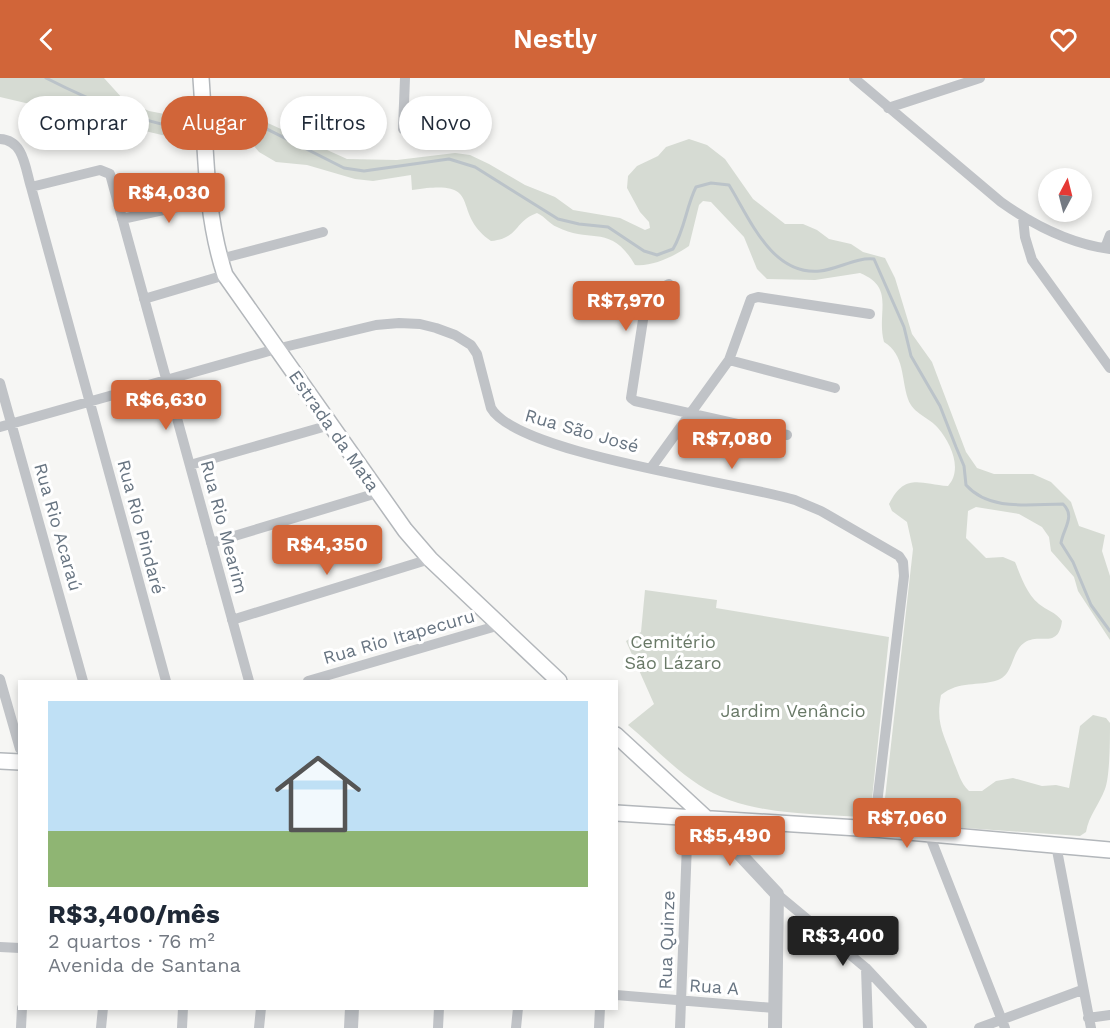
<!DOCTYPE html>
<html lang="pt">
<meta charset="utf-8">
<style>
:root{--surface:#fff;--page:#f2f2f3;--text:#1f2937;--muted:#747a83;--accent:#d16539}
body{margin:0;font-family:"Work Sans",sans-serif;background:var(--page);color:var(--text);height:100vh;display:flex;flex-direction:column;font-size:22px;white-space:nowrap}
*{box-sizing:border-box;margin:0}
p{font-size:20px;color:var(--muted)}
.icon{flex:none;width:33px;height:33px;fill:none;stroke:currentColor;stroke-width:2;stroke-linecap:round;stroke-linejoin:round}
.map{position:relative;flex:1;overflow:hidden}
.sheet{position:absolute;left:18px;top:602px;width:600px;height:330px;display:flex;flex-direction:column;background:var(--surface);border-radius:0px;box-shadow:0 3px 9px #0003}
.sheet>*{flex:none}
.hud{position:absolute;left:18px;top:18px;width:600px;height:54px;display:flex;gap:12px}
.needle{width:39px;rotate:7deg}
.buttons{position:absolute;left:1038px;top:90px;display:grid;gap:12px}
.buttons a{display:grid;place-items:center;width:54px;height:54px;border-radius:50%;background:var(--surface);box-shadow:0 3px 9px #0003;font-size:30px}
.price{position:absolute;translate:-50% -51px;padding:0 14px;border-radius:6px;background:var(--accent);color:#fff;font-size:20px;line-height:39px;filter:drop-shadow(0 2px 3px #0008)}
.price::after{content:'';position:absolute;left:50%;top:36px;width:18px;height:14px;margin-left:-9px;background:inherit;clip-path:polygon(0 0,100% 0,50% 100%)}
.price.active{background:#222;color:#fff}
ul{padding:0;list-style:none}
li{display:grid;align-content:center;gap:12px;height:318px;padding:0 30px}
li span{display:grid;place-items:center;height:186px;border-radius:0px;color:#555}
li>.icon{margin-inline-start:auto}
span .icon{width:108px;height:108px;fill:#fffc;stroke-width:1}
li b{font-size:26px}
.tag{padding:0 21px;border-radius:27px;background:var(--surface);box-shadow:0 3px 9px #0003;font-size:21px;line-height:54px}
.tag.active{background:var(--accent);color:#fff}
header{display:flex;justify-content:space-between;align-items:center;height:78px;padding:0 30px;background:var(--accent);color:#fff;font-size:27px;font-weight:600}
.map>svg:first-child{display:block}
.green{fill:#d6dbd3}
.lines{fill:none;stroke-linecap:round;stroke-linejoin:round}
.stream{stroke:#bbc3c9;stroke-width:3}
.secondary-casing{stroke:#b3b7bb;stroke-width:18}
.minor{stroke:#c0c3c7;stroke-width:10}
.tertiary{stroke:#c0c3c7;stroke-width:14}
.secondary{stroke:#fff;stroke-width:15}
.labels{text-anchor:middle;stroke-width:6;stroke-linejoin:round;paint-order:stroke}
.street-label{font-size:18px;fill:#687582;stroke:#fff}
.park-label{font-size:18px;fill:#697967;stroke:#fff}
</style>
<header><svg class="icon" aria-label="back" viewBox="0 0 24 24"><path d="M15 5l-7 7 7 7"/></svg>Nestly<svg class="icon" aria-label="heart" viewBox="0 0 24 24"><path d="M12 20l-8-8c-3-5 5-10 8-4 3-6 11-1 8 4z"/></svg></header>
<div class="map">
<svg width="1110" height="950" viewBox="0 0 1110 950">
<rect width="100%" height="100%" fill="#f6f6f4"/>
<path class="green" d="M 0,0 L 104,0 L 123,21 L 149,33 L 180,39 L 179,61 L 0,19 Z
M 246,35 L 347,81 L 397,82 L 455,75 L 470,77 L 489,86 L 525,107 L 555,119 L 573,132 L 620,140 L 645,152 L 650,150 L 649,144 L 640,134 L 627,110 L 628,98 L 637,88 L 658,78 L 666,69 L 689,61 L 707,67 L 725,81 L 753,121 L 785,146 L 803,146 L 817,152 L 829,161 L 851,166 L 863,174 L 885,180 L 895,200 L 912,256 L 932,284 L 966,374 L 977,390 L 994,396 L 1033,396 L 1051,404 L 1071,424 L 1079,448 L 1105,457 L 1102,473 L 1110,498 L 1110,562 L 1078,513 L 1074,499 L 1051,473 L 1049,459 L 1042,449 L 1019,436 L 976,429 L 968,433 L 966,460 L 986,480 L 1003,479 L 1015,484 C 1021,498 1026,515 1039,526 C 1046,532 1056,534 1062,543 C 1058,572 1040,554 1024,565 C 1011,574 1014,596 998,602 C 977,609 960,602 941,617 C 935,647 945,658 954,685 C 959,696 960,704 969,713 L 982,713 L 996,703 L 1013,700 L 1042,708 L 1056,707 L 1069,710 L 1080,648 L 1093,637 L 1106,640 L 1110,645 C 1110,661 1110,698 1105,711 C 1099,727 1089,737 1086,754 L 1080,758 L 895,745 L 883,738 L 913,471 L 907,444 L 892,433 L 889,426 C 905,394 920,406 948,408 C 963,392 951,365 938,350 C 929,339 913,336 908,321 C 901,300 905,277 884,264 C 876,234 896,210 860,195 L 815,202 L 767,201 L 757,191 L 744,159 L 711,124 L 703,123 L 699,127 L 689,168 C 675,178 652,189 635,187 C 611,145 590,166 557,149 C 549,146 546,139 537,135 C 514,143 520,160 491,163 C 448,133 488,100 412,112 L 411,97 L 373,103 L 355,101 L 307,87 L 276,84 L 259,74 L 245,57 L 225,51 L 222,40 Z
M 645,512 L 717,522 L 716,530 L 889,559 L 870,740 C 815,735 747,739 699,707 C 674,691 651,666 628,647 L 654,626 L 626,563 L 641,554 Z"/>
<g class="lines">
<path class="stream" d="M 46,0 C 81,18 162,55 200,50
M 209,49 L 251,43 L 344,90 L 364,93 L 449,81 L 475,89 L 558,141 L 579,146 L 608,149 L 644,173 L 657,177 L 673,171 C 685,151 686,129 696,109 L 711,105 L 729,107 C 750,141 772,198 820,193 C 838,191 857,179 874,181 L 904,249 L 911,278 L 940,328 L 956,369 L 964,388 L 966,407 C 990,434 1031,426 1063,426 C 1076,438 1063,451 1061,465 L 1073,484 L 1091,527 L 1110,553"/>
<defs>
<path id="secondary" d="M 201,0 C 206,66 204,133 225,197 L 405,452 L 430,481 L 559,603
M 616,657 L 706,740
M 0,683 L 20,684
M 616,735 L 874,751 L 1110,772"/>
</defs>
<use href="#secondary" class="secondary-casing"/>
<path class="minor" d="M 854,0 L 1001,124 C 1032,146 1071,166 1110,171
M 888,30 L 980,0
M 403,51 L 405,0
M 0,61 C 24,62 25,90 31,109 L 166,603
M 31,109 L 100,92 L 110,96 L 249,603
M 1023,140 L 1025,159 L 1032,182 L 1110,290
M 122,141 L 209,122
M 1105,170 L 1110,157
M 220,181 L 323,154
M 669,206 L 653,214 L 645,229 L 631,320 L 635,323 L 787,357
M 144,221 L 225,197
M 729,282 L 835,310
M 0,305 L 83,603
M 0,349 L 276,271 L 376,247 L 399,245 L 420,246 L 436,250 L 455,257 L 471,267 L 477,276 L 491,330 C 517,376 736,404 795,422 L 821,433 L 899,478 L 903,484 L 904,498 L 874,751
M 190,387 L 330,347
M 651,390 L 729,282 L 751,221 L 758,219 L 870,236
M 211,465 L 377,415
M 232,542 L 430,481
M 0,601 L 20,671
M 308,603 L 500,547
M 929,756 L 1005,950
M 1056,767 L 1091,950
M 777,816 L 866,890 L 922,950
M 0,869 L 20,870
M 866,890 L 868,950
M 616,917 L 774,930
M 1088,940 L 1110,937
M 21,950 L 22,930
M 101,950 L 103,930
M 182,950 L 183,930
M 259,950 L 261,930
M 438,950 L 439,930
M 516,950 L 518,930
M 599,950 L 600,930
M 680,950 L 688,739
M 979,950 L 1082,912"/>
<path class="tertiary" d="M 706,740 L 777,816 L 775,950
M 351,950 L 352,930"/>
<use href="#secondary" class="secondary"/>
</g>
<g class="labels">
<g class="street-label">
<text transform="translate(334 353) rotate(55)" y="6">Estrada da Mata</text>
<text transform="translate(582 353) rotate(16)" y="6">Rua São José</text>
<text transform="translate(58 449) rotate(74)" y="6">Rua Rio Acaraú</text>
<text transform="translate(141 449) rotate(75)" y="6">Rua Rio Pindaré</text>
<text transform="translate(224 449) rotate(75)" y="6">Rua Rio Mearim</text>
<text transform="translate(399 559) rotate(-16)" y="6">Rua Rio Itapecuru</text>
<text transform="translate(667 862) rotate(-88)" y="6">Rua Quinze</text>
<text transform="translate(714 909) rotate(4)" y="6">Rua A</text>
</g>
<g class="park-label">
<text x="673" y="570">Cemitério<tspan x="673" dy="21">São Lázaro</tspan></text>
<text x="793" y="639">Jardim Venâncio</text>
</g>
</g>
</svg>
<div class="buttons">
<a><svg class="needle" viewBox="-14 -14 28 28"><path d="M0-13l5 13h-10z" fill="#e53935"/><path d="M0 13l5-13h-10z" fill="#747a83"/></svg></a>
</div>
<b class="price" style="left:169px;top:146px">R$4,030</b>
<b class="price" style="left:626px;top:254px">R$7,970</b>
<b class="price" style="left:166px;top:353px">R$6,630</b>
<b class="price" style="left:732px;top:392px">R$7,080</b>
<b class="price" style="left:327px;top:498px">R$4,350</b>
<b class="price" style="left:907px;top:771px">R$7,060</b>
<b class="price" style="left:730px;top:789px">R$5,490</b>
<b class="price active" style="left:843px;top:889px">R$3,400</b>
<div class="hud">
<a class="tag">Comprar</a>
<a class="tag active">Alugar</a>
<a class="tag">Filtros</a>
<a class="tag">Novo</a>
</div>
<section class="sheet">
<ul>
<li><span style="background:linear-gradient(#bfe0f5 70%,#8fb573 0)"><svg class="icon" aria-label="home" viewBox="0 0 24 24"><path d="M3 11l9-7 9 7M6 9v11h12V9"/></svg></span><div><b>R$3,400/mês</b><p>2 quartos · 76 m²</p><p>Avenida de Santana</p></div></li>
</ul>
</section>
</div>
